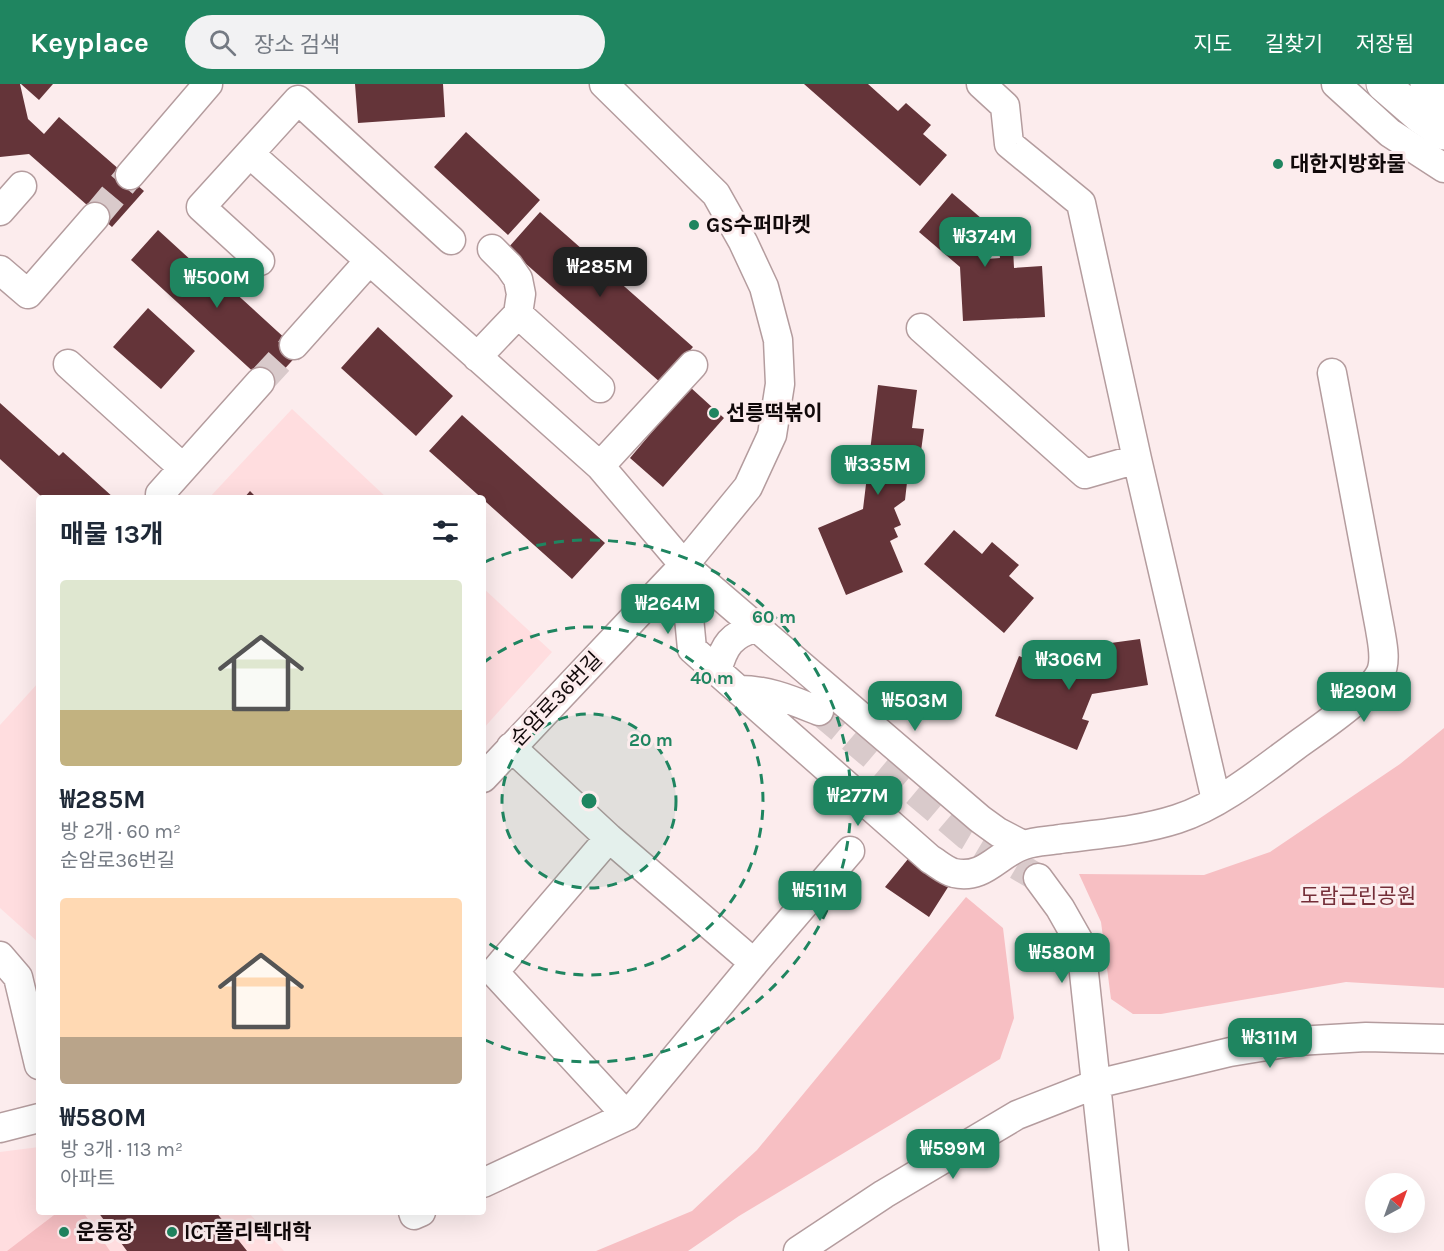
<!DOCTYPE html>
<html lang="ko">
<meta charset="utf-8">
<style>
:root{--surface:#fff;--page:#f2f2f3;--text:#1f2937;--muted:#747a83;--accent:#1f8560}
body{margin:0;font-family:Karla,"Noto Sans KR",sans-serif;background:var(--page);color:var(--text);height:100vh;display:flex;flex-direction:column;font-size:22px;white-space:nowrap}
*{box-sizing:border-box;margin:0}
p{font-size:20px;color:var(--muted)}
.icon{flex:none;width:33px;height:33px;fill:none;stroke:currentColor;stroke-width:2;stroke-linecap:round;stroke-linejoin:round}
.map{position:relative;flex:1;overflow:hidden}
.details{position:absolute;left:36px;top:411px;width:450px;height:720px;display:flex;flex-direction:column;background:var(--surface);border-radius:6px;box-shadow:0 6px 24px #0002}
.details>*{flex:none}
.needle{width:39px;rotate:41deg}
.controls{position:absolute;left:1365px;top:1089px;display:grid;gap:12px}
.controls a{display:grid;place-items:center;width:60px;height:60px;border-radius:50%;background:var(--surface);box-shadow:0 6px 24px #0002;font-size:30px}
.price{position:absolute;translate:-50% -51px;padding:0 14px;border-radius:12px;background:var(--accent);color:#fff;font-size:20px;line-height:39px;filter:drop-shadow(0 2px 3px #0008)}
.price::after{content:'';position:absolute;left:50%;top:36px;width:18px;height:14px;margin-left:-9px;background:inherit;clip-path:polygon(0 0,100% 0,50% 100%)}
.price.current{background:#222;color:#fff}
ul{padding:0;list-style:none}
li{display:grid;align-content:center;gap:12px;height:318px;padding:0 24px}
li span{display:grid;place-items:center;height:186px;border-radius:6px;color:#555}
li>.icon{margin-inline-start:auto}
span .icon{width:108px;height:108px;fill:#fffc;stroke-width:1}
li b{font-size:26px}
h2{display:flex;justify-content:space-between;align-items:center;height:72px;padding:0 24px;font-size:26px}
header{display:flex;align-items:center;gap:36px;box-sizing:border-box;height:84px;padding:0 30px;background:var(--accent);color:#fff}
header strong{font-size:28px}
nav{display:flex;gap:33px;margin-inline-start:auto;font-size:21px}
.search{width:420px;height:54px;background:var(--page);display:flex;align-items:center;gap:15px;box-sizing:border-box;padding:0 21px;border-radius:33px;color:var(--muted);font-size:22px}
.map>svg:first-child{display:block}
.built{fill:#ffdddf}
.green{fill:#f7bfc3}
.building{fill:#643439}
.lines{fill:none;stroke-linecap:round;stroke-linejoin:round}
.minor-tunnel{stroke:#d9cacb;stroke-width:28;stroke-dasharray:28 14;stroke-linecap:butt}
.minor-casing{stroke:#b49c9e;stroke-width:31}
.major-casing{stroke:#b49c9e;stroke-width:35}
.minor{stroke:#fff;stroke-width:28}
.major{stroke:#fff;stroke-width:33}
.ring{fill:none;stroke:#1f8560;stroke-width:3;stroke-dasharray:10 8}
.poi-dot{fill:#1f8560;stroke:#fceced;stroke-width:2}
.labels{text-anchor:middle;stroke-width:6;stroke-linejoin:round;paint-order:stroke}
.poi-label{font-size:21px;font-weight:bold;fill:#11090a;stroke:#fceced;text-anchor:start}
.street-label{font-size:21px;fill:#11090a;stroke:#fceced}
.park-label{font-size:21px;fill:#742e38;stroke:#fceced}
.centre{fill:#1f8560;stroke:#fceced;stroke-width:3}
.ring-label{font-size:18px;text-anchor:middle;font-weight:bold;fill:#1f8560;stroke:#fceced;stroke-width:6;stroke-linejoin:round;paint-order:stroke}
</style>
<header>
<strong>Keyplace</strong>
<div class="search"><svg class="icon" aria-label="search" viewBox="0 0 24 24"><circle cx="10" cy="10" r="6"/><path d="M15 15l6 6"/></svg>장소 검색</div>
<nav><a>지도</a><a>길찾기</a><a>저장됨</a></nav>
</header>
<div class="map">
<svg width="1444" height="1167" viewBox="0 0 1444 1167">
<rect width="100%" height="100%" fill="#fceced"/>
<path class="built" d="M 292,325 L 387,414 L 209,414 Z
M 483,504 L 552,568 L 483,645 Z
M 39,598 L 39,859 L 0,824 L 0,641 Z
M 39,1063 L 39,1128 L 248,1128 L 284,1167 L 0,1167 L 0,1068 Z"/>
<path class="green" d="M 1444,644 L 1444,904 L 1346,898 L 1161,930 L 1133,930 L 1111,915 L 1101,838 L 1079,790 L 1204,791 L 1270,768 L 1400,680 Z
M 966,813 L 1003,844 L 1014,934 L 1000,975 L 739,1132 L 688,1167 L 596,1167 L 692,1127 L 757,1066 Z
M 58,1128 L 83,1128 L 110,1167 L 7,1167 Z"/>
<path class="building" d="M 0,0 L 20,0 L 28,35 L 44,50 L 59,33 L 144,107 L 112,143 L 29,70 L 0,73 Z
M 21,0 L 53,0 L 39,16 Z
M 355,0 L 443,0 L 445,33 L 358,39 Z
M 804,0 L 868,0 L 898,27 L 906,19 L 931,41 L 923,50 L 947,71 L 920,102 Z
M 466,48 L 540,116 L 508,151 L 434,83 Z
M 952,109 L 989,141 L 977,154 L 984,159 L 979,164 L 985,168 L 985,175 L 1000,174 L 999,165 L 1013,164 L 1014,184 L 1042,182 L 1045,233 L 963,237 L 960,183 L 919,148 Z
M 540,128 L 693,263 L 661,299 L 508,164 Z
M 158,146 L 216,199 L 220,195 L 300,268 L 269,302 L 131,176 Z
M 148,224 L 195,267 L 161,305 L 113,263 Z
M 378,243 L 453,312 L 416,352 L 341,284 Z
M 878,301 L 917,306 L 912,344 L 924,345 L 919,382 L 909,381 L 905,416 L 894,424 L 901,441 L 894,444 L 898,453 L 890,457 L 903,488 L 846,511 L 818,444 L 863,425 Z
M 690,303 L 724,334 L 663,403 L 630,374 Z
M 0,319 L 59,372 L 63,368 L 114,414 L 43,414 L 0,375 Z
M 462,331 L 605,459 L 572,495 L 429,367 Z
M 250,407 L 257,414 L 244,414 Z
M 954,446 L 982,470 L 992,458 L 1019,481 L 1009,492 L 1034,514 L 1004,549 L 924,480 Z
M 1140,555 L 1148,601 L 1092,610 L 1082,635 L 1089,637 L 1077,666 L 995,632 L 1019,572 L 1073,594 L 1072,585 L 1088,582 L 1086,572 L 1097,570 L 1096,561 Z
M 908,775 L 950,800 L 929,833 L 885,803 Z
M 98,1128 L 216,1128 L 247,1167 L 127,1167 Z"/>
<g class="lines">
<path class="minor-tunnel" d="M 95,133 L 130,91
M 260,298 L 294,261
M 819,627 L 967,752 L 1038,794"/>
<defs>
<path id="minor" d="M 981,0 L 1005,22 L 1009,60 L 1081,119 L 1137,375 L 1216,716
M 1336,0 L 1390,49 L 1444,84
M 250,70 L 600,382 L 684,481 L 980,735 L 998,748 L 1023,761
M 130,91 L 208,0
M 0,127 L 22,102
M 260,177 L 201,123 L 298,16 L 451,156
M 0,186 L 28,210 L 95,133
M 518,230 L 600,304
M 921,244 L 1085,390 L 1137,375
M 294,261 L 369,177
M 477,273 L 518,230 L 521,210 L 518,195 L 509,182 L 492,165
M 68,280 L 183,384
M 600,382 L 693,281
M 160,410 L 260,298
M 684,481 L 692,565 L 930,775 C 937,779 946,787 954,789 C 985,796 998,769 1024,761 C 1035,757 1048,757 1060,755 C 1098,750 1140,747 1177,735 C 1221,721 1264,685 1301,658 C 1322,643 1369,611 1380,590 C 1387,577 1382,558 1380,545 L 1332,289
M 717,587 C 724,561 731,551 757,543
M 739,606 C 769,606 791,616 819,627
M 483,694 L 684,481 L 748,403 L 772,351 L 780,300 L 778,256 L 764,203 L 743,158 L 716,110 L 604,0
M 609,754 L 494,888 L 627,1032
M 1038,794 L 1060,824 L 1081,861 L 1114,1167
M 0,872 L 18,893 L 39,981
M 754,879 L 850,767
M 0,1044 L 39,1034
M 483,1099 L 627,1032 L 754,879 L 609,754 L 511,663
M 413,1128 L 414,1131 L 421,1128
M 798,1167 L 884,1110 L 1017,1031 L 1096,1000 L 1230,968 L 1297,957 L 1366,953 L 1444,955"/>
<path id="major" d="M 1383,0 L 1421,33 L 1444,49
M 1427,0 L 1444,14"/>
</defs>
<use href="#minor" class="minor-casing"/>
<use href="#major" class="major-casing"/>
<use href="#minor" class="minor"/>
<use href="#major" class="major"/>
</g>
<circle cx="589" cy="717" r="87" fill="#1f8560" fill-opacity=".12"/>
<g class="ring">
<circle cx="589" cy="717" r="87"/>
<path d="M483 579A174 174 0 1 1 483 855"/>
<path d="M485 478A261 261 0 1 1 485 956"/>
</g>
<g class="poi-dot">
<circle cx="1278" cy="80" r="6"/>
<circle cx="694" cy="141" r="6"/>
<circle cx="714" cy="329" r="6"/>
<circle cx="64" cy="1148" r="6"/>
<circle cx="172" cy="1148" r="6"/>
</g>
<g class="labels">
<g class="poi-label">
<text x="1290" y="87">대한지방화물</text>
<text x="706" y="148">GS수퍼마켓</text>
<text x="726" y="336">선릉떡볶이</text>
<text x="76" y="1155">운동장</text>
<text x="184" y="1155">ICT폴리텍대학</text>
</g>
<g class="street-label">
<text transform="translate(556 615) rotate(-46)" y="7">순암로36번길</text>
</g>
<g class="park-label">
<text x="1358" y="819">도람근린공원</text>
</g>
</g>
<circle cx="589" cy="717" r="9" class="centre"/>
<g class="ring-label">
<text x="774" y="539">60 m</text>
<text x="712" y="600">40 m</text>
<text x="651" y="662">20 m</text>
</g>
</svg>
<div class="controls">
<a><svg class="needle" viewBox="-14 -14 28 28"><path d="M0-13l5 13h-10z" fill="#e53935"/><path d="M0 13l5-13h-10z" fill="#747a83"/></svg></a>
</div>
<b class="price" style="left:985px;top:184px">₩374M</b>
<b class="price current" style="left:600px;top:214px">₩285M</b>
<b class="price" style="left:217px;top:225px">₩500M</b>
<b class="price" style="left:878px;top:412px">₩335M</b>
<b class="price" style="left:668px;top:551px">₩264M</b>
<b class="price" style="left:1069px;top:607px">₩306M</b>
<b class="price" style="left:1364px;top:639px">₩290M</b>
<b class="price" style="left:915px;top:648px">₩503M</b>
<b class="price" style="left:858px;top:743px">₩277M</b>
<b class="price" style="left:820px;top:838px">₩511M</b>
<b class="price" style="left:1062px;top:900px">₩580M</b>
<b class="price" style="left:1270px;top:985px">₩311M</b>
<b class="price" style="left:953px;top:1096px">₩599M</b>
<section class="details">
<h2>매물 13개<svg class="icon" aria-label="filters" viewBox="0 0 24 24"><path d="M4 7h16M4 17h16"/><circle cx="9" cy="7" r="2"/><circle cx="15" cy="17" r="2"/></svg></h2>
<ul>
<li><span style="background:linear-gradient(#dfe7d0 70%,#c2b280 0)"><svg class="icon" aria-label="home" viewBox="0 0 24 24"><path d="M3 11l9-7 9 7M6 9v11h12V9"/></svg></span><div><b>₩285M</b><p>방 2개 · 60 m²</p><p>순암로36번길</p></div></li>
<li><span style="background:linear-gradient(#ffd9b3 75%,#b9a48a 0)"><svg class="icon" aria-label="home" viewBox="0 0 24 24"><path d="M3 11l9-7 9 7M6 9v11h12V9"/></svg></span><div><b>₩580M</b><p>방 3개 · 113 m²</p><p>아파트</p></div></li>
</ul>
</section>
</div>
